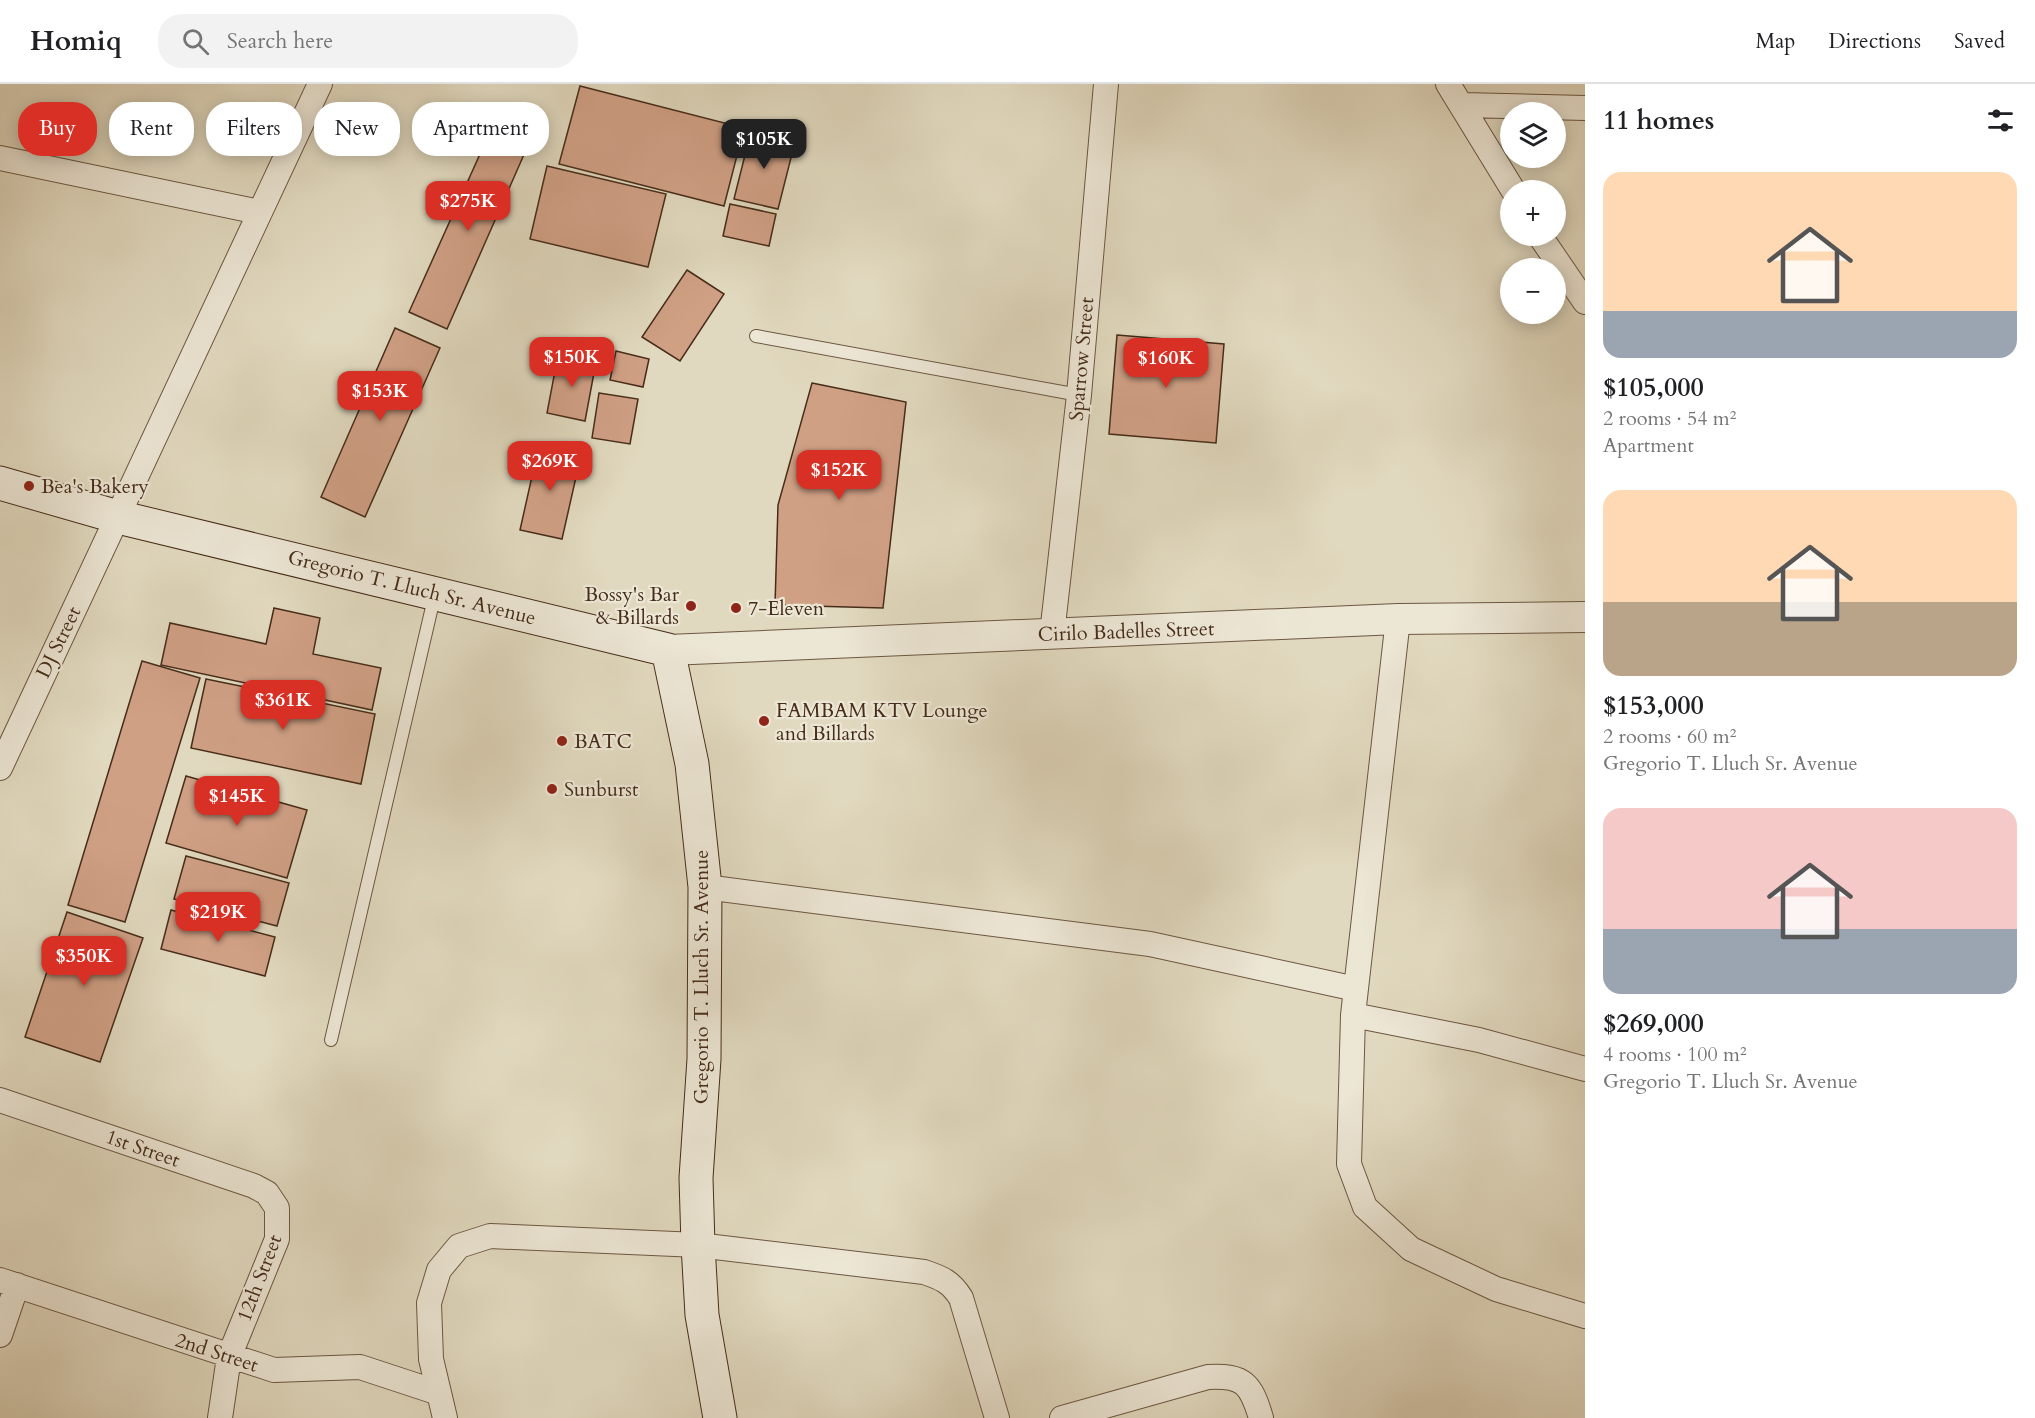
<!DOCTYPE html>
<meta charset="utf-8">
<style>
:root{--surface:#fff;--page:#f2f2f2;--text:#202124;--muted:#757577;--line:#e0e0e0;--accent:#d93025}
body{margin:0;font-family:Cardo,serif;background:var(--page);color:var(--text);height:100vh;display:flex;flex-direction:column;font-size:22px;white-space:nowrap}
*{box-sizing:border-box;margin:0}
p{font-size:20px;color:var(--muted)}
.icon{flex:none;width:33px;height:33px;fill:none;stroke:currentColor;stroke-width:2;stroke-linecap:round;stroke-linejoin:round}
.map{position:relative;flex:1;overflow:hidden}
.sheet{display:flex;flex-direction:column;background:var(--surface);width:450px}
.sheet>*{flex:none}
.guide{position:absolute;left:18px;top:18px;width:570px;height:54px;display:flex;gap:12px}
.fabs{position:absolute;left:1500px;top:18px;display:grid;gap:12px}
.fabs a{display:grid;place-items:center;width:66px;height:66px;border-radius:50%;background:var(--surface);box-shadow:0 3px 15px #0003;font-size:30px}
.price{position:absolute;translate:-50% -51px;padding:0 14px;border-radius:12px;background:var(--accent);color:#fff;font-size:20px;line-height:39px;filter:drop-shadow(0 2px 3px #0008)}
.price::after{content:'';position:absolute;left:50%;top:36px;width:18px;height:14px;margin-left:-9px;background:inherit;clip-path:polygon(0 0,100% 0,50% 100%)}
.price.selected{background:#222;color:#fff}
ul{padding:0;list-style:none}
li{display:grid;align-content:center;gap:12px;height:318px;padding:0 18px}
li span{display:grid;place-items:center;height:186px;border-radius:18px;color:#555}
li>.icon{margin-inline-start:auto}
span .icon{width:108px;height:108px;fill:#fffc;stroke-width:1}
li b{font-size:26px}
h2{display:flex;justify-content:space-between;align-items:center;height:72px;padding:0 18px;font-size:26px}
.pill{padding:0 21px;border-radius:24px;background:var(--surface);box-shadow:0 3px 15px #0003;font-size:21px;line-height:54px}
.pill.selected{background:var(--accent);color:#fff}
header{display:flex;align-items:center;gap:36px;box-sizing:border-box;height:84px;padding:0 30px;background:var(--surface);border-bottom:2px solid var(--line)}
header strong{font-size:28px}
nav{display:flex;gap:33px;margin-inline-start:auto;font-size:21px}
.search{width:420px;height:54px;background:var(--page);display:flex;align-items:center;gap:15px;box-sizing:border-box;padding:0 21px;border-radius:24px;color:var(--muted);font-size:22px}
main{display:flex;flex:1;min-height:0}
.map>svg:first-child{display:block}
.building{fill:#d0a085;stroke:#462c19;stroke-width:1.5}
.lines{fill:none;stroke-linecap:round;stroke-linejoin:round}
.service-casing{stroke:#6d5742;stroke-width:14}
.minor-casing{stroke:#6d5742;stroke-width:26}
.tertiary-casing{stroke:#6d5742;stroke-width:32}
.secondary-casing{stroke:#462c19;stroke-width:35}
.service{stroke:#ece6d5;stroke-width:12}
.minor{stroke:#ece6d5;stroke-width:24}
.tertiary{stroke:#ece6d5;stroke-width:30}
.secondary{stroke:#ece6d5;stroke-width:33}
.poi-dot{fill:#8f2418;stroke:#ece6d5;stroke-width:2}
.labels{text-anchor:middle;stroke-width:4.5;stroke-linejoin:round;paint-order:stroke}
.street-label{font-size:20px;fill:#462c19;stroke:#ece6d5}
.poi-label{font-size:20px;fill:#462c19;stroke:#ece6d5;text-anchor:start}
</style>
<header>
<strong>Homiq</strong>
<div class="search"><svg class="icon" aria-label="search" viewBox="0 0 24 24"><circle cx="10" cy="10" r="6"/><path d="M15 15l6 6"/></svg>Search here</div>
<nav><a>Map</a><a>Directions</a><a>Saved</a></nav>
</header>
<main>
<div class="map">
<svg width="1585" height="1334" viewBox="0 0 1585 1334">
<rect width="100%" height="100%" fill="#e1d9bf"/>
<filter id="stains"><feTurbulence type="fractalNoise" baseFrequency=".00333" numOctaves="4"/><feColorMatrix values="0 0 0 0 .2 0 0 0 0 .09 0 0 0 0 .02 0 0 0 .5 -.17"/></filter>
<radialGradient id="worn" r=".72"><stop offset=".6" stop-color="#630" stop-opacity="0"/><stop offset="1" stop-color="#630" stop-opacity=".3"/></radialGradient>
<path class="building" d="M 580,2 L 744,44 L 724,122 L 559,80 Z
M 751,47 L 795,58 L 778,125 L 734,115 Z
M 489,50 L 526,66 L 447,245 L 409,228 Z
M 547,82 L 666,110 L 648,183 L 530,155 Z
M 730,120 L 776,130 L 769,162 L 723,152 Z
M 687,186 L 724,210 L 680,277 L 642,253 Z
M 395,244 L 440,264 L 365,433 L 321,413 Z
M 1117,251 L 1224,260 L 1216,359 L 1109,350 Z
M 616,267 L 649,275 L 643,303 L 610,296 Z
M 558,271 L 596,278 L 585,337 L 547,329 Z
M 812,299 L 906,318 L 883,524 L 775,521 L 778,421 Z
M 599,309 L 638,315 L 630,360 L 592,354 Z
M 539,361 L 581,371 L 562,455 L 520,446 Z
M 274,524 L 320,534 L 313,570 L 381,584 L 372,626 L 161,581 L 170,539 L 266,560 Z
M 142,577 L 200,594 L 125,838 L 68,821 Z
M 206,595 L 375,630 L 361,700 L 191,664 Z
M 186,692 L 307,726 L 287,794 L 166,759 Z
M 186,772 L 289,799 L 277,842 L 174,815 Z
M 171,826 L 275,853 L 265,892 L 161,865 Z
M 67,828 L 143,854 L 100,978 L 25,953 Z"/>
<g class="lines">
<defs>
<path id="service" d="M 756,252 L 1079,311
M 331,956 L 435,510"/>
<path id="minor" d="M 1448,0 L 1513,106
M 1463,21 L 1585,24
M 0,74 L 259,128
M 1540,152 L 1585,218
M 1398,535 L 1353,931 L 1349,1080 L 1365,1123 L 1411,1165 L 1496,1205 L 1585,1232
M 1052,550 L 1079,311 L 1106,0
M 0,684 L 320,0
M 705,803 L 1150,860 L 1356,905
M 1353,931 L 1479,956 L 1585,985
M 0,1016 L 254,1102 L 267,1109 L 277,1124 L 277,1155 L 229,1273 L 220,1334
M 0,1196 L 274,1286 L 360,1283 L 439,1309
M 0,1251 L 17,1201
M 445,1334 L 431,1275 L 429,1219 L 439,1186 L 459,1162 L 490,1152 L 698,1161 L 924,1188 C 942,1194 951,1198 961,1214 L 997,1334
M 1062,1334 L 1208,1293 C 1244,1291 1251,1300 1261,1334"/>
<path id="tertiary" d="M 668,566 L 1398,535 L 1585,533"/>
<path id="secondary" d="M 0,399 L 118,433 L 668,566 L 692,680 L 705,803 L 704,975 L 696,1094 L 698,1161 L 702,1231 L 720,1334"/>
</defs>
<use href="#service" class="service-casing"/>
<use href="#minor" class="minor-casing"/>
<use href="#tertiary" class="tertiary-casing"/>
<use href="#secondary" class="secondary-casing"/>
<use href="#service" class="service"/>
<use href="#minor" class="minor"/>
<use href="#tertiary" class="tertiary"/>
<use href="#secondary" class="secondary"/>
</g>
<g class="poi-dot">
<circle cx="29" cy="402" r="6"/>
<circle cx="691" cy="522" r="6"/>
<circle cx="736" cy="524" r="6"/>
<circle cx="764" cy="637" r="6"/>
<circle cx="562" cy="657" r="6"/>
<circle cx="552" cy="705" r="6"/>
</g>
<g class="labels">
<g class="street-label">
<text transform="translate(1081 275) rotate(-85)" y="7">Sparrow Street</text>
<text transform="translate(412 503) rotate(14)" y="7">Gregorio T. Lluch Sr. Avenue</text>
<text transform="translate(1126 547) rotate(-2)" y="7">Cirilo Badelles Street</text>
<text transform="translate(58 558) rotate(-64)" y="7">DJ Street</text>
<text transform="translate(701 893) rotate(-90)" y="7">Gregorio T. Lluch Sr. Avenue</text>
<text transform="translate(143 1064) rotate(19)" y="7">1st Street</text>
<text transform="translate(259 1194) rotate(-69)" y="7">12th Street</text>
<text transform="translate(217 1268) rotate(18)" y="7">2nd Street</text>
</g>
<g class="poi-label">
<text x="41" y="409">Bea's Bakery</text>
<text x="679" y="517" text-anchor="end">Bossy's Bar<tspan x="679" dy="23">&amp; Billards</tspan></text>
<text x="748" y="531">7-Eleven</text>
<text x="776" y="633">FAMBAM KTV Lounge<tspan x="776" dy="23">and Billards</tspan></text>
<text x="574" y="664">BATC</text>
<text x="564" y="712">Sunburst</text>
</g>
</g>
<rect width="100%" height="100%" filter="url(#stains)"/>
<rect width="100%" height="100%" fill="url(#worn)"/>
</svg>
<div class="fabs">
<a><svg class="icon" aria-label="layers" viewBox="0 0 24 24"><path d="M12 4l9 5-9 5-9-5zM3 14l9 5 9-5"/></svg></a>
<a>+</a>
<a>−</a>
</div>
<b class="price selected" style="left:764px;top:86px">$105K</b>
<b class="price" style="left:468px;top:148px">$275K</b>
<b class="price" style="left:572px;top:304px">$150K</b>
<b class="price" style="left:1166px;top:305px">$160K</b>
<b class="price" style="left:380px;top:338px">$153K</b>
<b class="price" style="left:550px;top:408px">$269K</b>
<b class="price" style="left:839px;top:417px">$152K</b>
<b class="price" style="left:283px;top:647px">$361K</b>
<b class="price" style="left:237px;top:743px">$145K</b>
<b class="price" style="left:218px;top:859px">$219K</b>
<b class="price" style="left:84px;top:903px">$350K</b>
<div class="guide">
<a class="pill selected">Buy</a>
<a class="pill">Rent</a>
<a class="pill">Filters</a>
<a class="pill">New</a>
<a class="pill">Apartment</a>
</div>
</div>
<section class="sheet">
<h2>11 homes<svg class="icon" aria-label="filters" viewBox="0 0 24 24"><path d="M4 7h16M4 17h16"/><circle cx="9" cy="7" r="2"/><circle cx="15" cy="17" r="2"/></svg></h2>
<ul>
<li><span style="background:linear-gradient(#ffd9b3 75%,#9aa5b1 0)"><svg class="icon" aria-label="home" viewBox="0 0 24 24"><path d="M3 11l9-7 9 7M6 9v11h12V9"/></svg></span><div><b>$105,000</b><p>2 rooms · 54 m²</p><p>Apartment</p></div></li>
<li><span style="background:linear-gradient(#ffd9b3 60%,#b9a48a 0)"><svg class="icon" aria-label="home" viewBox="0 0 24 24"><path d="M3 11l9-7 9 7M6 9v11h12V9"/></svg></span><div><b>$153,000</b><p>2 rooms · 60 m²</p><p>Gregorio T. Lluch Sr. Avenue</p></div></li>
<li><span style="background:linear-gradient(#f6c9c9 65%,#9aa5b1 0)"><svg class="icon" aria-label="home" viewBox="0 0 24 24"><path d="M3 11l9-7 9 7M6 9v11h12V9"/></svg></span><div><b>$269,000</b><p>4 rooms · 100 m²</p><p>Gregorio T. Lluch Sr. Avenue</p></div></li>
</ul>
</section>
</main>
